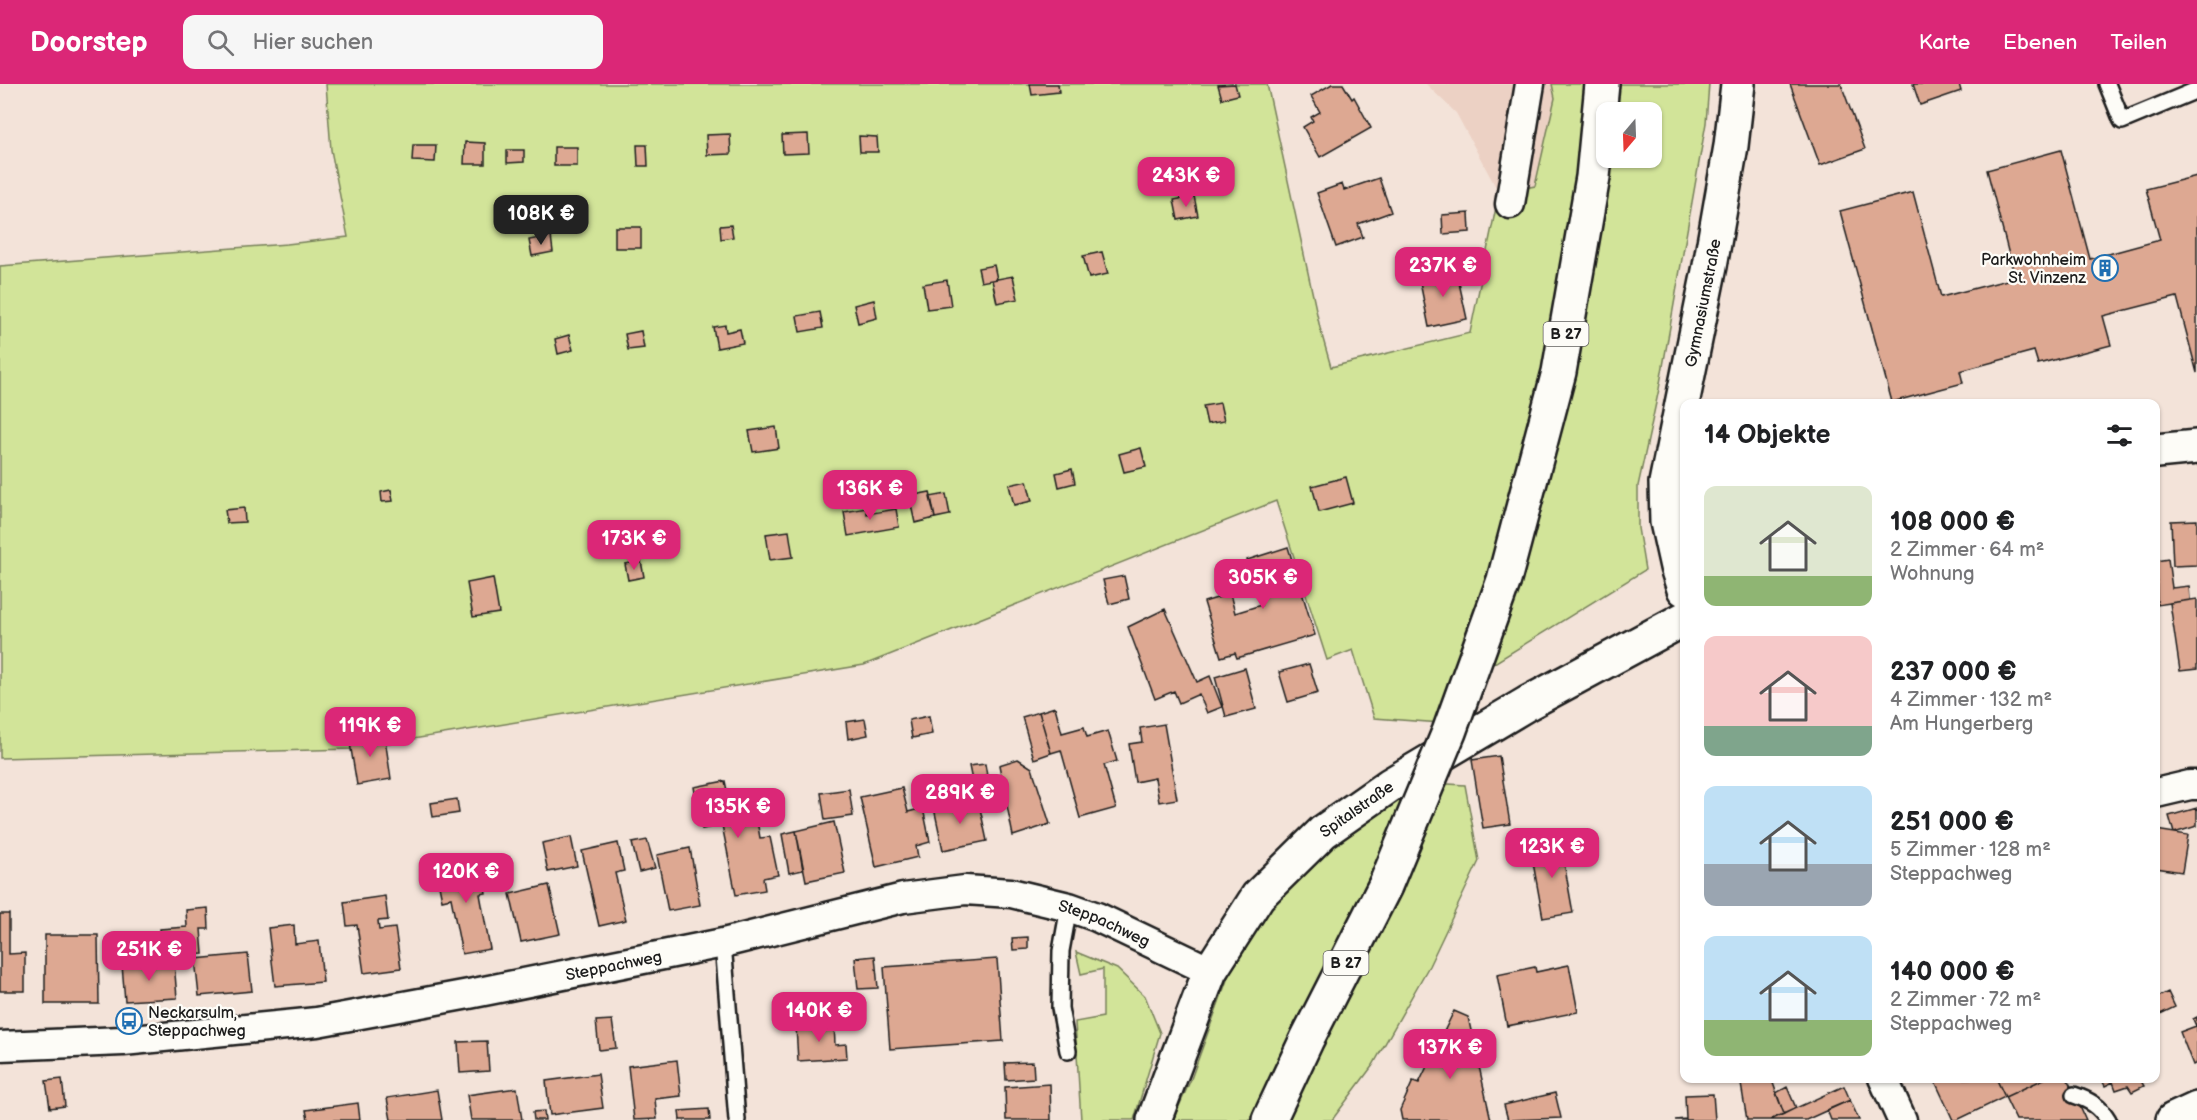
<!DOCTYPE html>
<html lang="de">
<meta charset="utf-8">
<style>
:root{--surface:#fff;--page:#f6f6f6;--text:#202124;--muted:#757577;--accent:#db2777}
body{margin:0;font-family:"Balsamiq Sans",sans-serif;background:var(--page);color:var(--text);height:100vh;display:flex;flex-direction:column;font-size:22px;white-space:nowrap}
*{box-sizing:border-box;margin:0}
p{font-size:20px;color:var(--muted)}
.icon{flex:none;width:33px;height:33px;fill:none;stroke:currentColor;stroke-width:2;stroke-linecap:round;stroke-linejoin:round}
.map{position:relative;flex:1;overflow:hidden}
.sheet{position:absolute;left:1680px;top:315px;width:480px;height:684px;display:flex;flex-direction:column;background:var(--surface);border-radius:12px;box-shadow:0 2px 4px #0004}
.sheet>*{flex:none}
.needle{width:39px;rotate:199deg}
.fabs{position:absolute;left:1596px;top:18px;display:grid;gap:12px}
.fabs a{display:grid;place-items:center;width:66px;height:66px;border-radius:12px;background:var(--surface);box-shadow:0 2px 4px #0004;font-size:30px}
.price{position:absolute;translate:-50% -51px;padding:0 14px;border-radius:12px;background:var(--accent);color:#fff;font-size:20px;line-height:39px;filter:drop-shadow(0 2px 3px #0008)}
.price::after{content:'';position:absolute;left:50%;top:36px;width:18px;height:14px;margin-left:-9px;background:inherit;clip-path:polygon(0 0,100% 0,50% 100%)}
.price.current{background:#222;color:#fff}
ul{padding:0;list-style:none}
li{display:flex;align-items:center;gap:18px;height:150px;padding:0 24px}
li span{display:grid;place-items:center;flex:none;width:168px;height:120px;border-radius:12px;color:#555}
li>.icon{margin-inline-start:auto}
span .icon{width:72px;height:72px;fill:#fffc;stroke-width:1}
li b{font-size:26px}
h2{display:flex;justify-content:space-between;align-items:center;height:72px;padding:0 24px;font-size:26px}
header{display:flex;align-items:center;gap:36px;box-sizing:border-box;height:84px;padding:0 30px;background:var(--accent);color:#fff}
header strong{font-size:28px}
nav{display:flex;gap:33px;margin-inline-start:auto;font-size:21px}
.search{width:420px;height:54px;background:var(--page);display:flex;align-items:center;gap:15px;box-sizing:border-box;padding:0 21px;border-radius:12px;color:var(--muted);font-size:22px}
.map>svg:first-child{display:block}
.built{fill:#ecd1c4}
.green{fill:#d2e499;stroke:#77805a;stroke-width:1.5;fill-rule:evenodd}
.building{fill:#dda892;stroke:#1c1c1c;stroke-width:1.5}
.lines{fill:none;stroke-linecap:round;stroke-linejoin:round}
.lane-casing{stroke:#1c1c1c;stroke-width:20}
.street-casing{stroke:#1c1c1c;stroke-width:33}
.secondary-casing{stroke:#1c1c1c;stroke-width:38}
.highway-casing{stroke:#1c1c1c;stroke-width:38}
.lane{stroke:#fdfcf7;stroke-width:15}
.street{stroke:#fdfcf7;stroke-width:28}
.secondary{stroke:#fdfcf7;stroke-width:33}
.highway{stroke:#fdfcf7;stroke-width:33}
.highway-bridge-casing{stroke:#1c1c1c;stroke-width:38;stroke-linecap:butt}
.highway-bridge{stroke:#fdfcf7;stroke-width:33}
.labels{text-anchor:middle;stroke-width:4.5;stroke-linejoin:round;paint-order:stroke}
.shield{fill:#fdfcf7;stroke:#605f5e;stroke-width:1.5}
.shield-label{font-size:15px;font-weight:bold;fill:#1c1c1c}
.poi-label{font-size:16px;fill:#1c1c1c;stroke:#fdfcf7;text-anchor:end}
.street-label{font-size:16px;fill:#1c1c1c;stroke:#fdfcf7}
</style>
<header>
<strong>Doorstep</strong>
<div class="search"><svg class="icon" aria-label="search" viewBox="0 0 24 24"><circle cx="10" cy="10" r="6"/><path d="M15 15l6 6"/></svg>Hier suchen</div>
<nav><a>Karte</a><a>Ebenen</a><a>Teilen</a></nav>
</header>
<div class="map">
<svg width="2197" height="1036" viewBox="0 0 2197 1036">
<rect width="100%" height="100%" fill="#f3e3d9"/>
<filter id="ink" filterUnits="userSpaceOnUse"><feTurbulence type="fractalNoise" baseFrequency=".0167" numOctaves="2"/><feDisplacementMap in="SourceGraphic" scale="12" xChannelSelector="R" yChannelSelector="G"/><feConvolveMatrix kernelMatrix="1 2 1 2 8 2 1 2 1" color-interpolation-filters="sRGB"/></filter>
<g filter="url(#ink)">
<path class="built" d="M 1426,0 L 1552,0 L 1555,14 L 1535,102 L 1499,109 L 1456,29 Z"/>
<path class="green" d="M 326,0 L 1267,0 L 1320,244 L 1331,283 L 1470,249 L 1499,109 L 1535,102 L 1555,14 L 1552,0 L 1709,0 L 1706,39 L 1659,305 L 1638,402 L 1638,444 L 1645,486 L 1478,589 L 1431,699 L 1465,701 L 1479,777 L 1429,882 L 1373,981 L 1332,1036 L 1173,1036 L 1191,995 L 1231,885 L 1267,820 L 1373,727 L 1418,702 L 1441,639 L 1374,634 L 1353,566 L 1327,576 L 1276,417 L 864,581 L 352,665 L 0,674 L 0,182 L 287,160 L 348,153 L 331,66 ZM 1606,28 L 1652,28 L 1652,74 L 1606,74 Z
M 1076,868 L 1117,885 L 1145,912 L 1160,949 L 1134,1036 L 1081,1036 L 1075,938 L 1103,933 L 1103,885 L 1081,890 Z"/>
<path class="building" d="M 1030,0 L 1058,0 L 1059,8 L 1032,11 Z
M 1235,0 L 1238,11 L 1222,15 L 1218,1 Z
M 1332,0 L 1343,0 L 1352,15 L 1354,13 L 1371,44 L 1320,73 L 1303,43 L 1313,37 L 1311,33 L 1320,28 L 1311,12 Z
M 1790,0 L 1841,0 L 1865,65 L 1820,81 Z
M 1913,0 L 1959,0 L 1961,7 L 1920,21 Z
M 730,50 L 731,70 L 707,71 L 706,51 Z
M 808,50 L 809,69 L 783,70 L 782,51 Z
M 859,52 L 877,53 L 878,68 L 860,68 Z
M 465,58 L 485,59 L 485,80 L 464,80 Z
M 413,61 L 436,61 L 435,78 L 412,77 Z
M 637,61 L 647,61 L 648,82 L 638,82 Z
M 554,63 L 577,63 L 577,82 L 554,82 Z
M 507,66 L 524,66 L 524,78 L 507,79 Z
M 2061,66 L 2090,175 L 2160,156 L 2146,105 L 2197,92 L 2197,289 L 2177,213 L 2103,232 L 2111,261 L 2038,280 L 2034,267 L 1960,287 L 1963,299 L 1892,318 L 1840,127 L 1913,108 L 1941,213 L 2015,194 L 1987,86 Z
M 1379,94 L 1391,128 L 1358,140 L 1363,153 L 1336,163 L 1317,109 L 1342,100 L 1344,106 Z
M 1194,112 L 1198,132 L 1178,136 L 1174,116 Z
M 1469,129 L 1470,148 L 1443,150 L 1442,131 Z
M 731,141 L 733,153 L 721,155 L 720,142 Z
M 615,143 L 641,143 L 641,164 L 615,164 Z
M 551,152 L 553,168 L 532,172 L 529,156 Z
M 1102,168 L 1108,190 L 1089,194 L 1083,172 Z
M 994,181 L 997,195 L 981,198 L 978,184 Z
M 1456,185 L 1467,235 L 1429,243 L 1419,193 Z
M 1013,192 L 1018,215 L 997,219 L 992,196 Z
M 947,196 L 951,222 L 927,225 L 923,200 Z
M 874,216 L 877,234 L 858,239 L 854,221 Z
M 820,228 L 823,244 L 800,248 L 797,232 Z
M 725,241 L 726,248 L 740,245 L 743,259 L 717,264 L 713,243 Z
M 641,247 L 644,264 L 628,266 L 625,250 Z
M 569,251 L 573,266 L 558,270 L 555,255 Z
M 1220,319 L 1224,337 L 1207,340 L 1203,322 Z
M 776,343 L 779,364 L 753,368 L 749,347 Z
M 1141,364 L 1146,383 L 1124,388 L 1119,370 Z
M 1072,385 L 1075,399 L 1059,403 L 1056,389 Z
M 1346,393 L 1353,419 L 1319,428 L 1312,402 Z
M 1027,397 L 1032,417 L 1014,421 L 1009,401 Z
M 391,406 L 393,417 L 382,418 L 381,408 Z
M 930,408 L 935,434 L 915,439 L 909,412 Z
M 946,410 L 950,431 L 935,434 L 930,413 Z
M 244,424 L 245,438 L 227,439 L 225,426 Z
M 866,424 L 867,430 L 896,425 L 899,443 L 848,452 L 844,428 Z
M 2197,436 L 2197,481 L 2173,482 L 2171,437 Z
M 789,447 L 793,473 L 770,476 L 766,450 Z
M 1288,463 L 1315,551 L 1237,574 L 1235,569 L 1221,573 L 1204,518 L 1230,510 L 1235,529 L 1261,521 L 1247,476 Z
M 2168,475 L 2172,504 L 2189,502 L 2190,516 L 2157,521 L 2156,477 Z
M 641,477 L 644,493 L 628,496 L 625,480 Z
M 1124,492 L 1129,515 L 1109,520 L 1103,496 Z
M 493,494 L 499,529 L 473,533 L 467,499 Z
M 2197,515 L 2197,585 L 2180,587 L 2170,519 Z
M 1165,525 L 1197,598 L 1210,592 L 1222,623 L 1207,629 L 1199,610 L 1179,619 L 1174,607 L 1155,615 L 1128,543 Z
M 1309,580 L 1318,609 L 1288,618 L 1279,588 Z
M 1245,584 L 1256,625 L 1226,633 L 1215,593 Z
M 1055,623 L 1062,649 L 1084,643 L 1087,653 L 1108,647 L 1117,677 L 1104,681 L 1116,724 L 1080,734 L 1061,666 L 1051,669 L 1039,628 Z
M 1039,628 L 1051,669 L 1034,675 L 1022,633 Z
M 929,632 L 932,650 L 912,654 L 909,636 Z
M 865,635 L 868,651 L 848,655 L 846,638 Z
M 1164,640 L 1177,715 L 1159,718 L 1155,694 L 1135,698 L 1129,660 L 1142,658 L 1140,644 Z
M 384,648 L 391,695 L 357,701 L 349,653 Z
M 1499,672 L 1510,740 L 1483,744 L 1472,676 Z
M 1018,675 L 1032,684 L 1050,740 L 1013,752 L 999,681 Z
M 985,680 L 990,710 L 975,712 L 969,682 Z
M 725,697 L 733,736 L 756,731 L 760,754 L 770,753 L 778,791 L 763,794 L 765,806 L 736,811 L 722,741 L 702,745 L 694,703 Z
M 902,704 L 908,728 L 923,724 L 930,758 L 916,762 L 918,773 L 876,783 L 860,713 Z
M 849,705 L 853,732 L 825,736 L 821,709 Z
M 457,715 L 459,729 L 433,733 L 431,719 Z
M 978,715 L 987,757 L 943,766 L 934,724 Z
M 2197,724 L 2197,742 L 2174,749 L 2169,732 Z
M 834,738 L 845,789 L 806,797 L 796,747 Z
M 2156,746 L 2188,751 L 2182,788 L 2156,784 Z
M 796,747 L 803,786 L 789,789 L 782,750 Z
M 571,753 L 577,782 L 548,788 L 542,759 Z
M 647,756 L 655,784 L 639,788 L 632,759 Z
M 1560,756 L 1573,829 L 1543,834 L 1530,762 Z
M 618,759 L 624,787 L 615,789 L 626,836 L 599,842 L 582,767 Z
M 690,764 L 700,821 L 668,827 L 657,771 Z
M 509,773 L 512,794 L 502,796 L 498,775 Z
M 480,778 L 486,809 L 480,810 L 490,865 L 462,870 L 451,814 L 442,816 L 436,786 Z
M 549,801 L 560,850 L 521,858 L 510,810 Z
M 385,812 L 388,836 L 378,837 L 379,846 L 395,844 L 401,884 L 364,889 L 357,841 L 347,842 L 344,818 Z
M 208,824 L 209,845 L 201,845 L 203,870 L 162,872 L 160,845 L 187,843 L 186,826 Z
M 0,830 L 9,830 L 9,870 L 25,869 L 25,907 L 0,907 Z
M 294,841 L 295,860 L 319,857 L 323,898 L 275,902 L 268,844 Z
M 45,851 L 98,851 L 99,920 L 45,920 Z
M 1028,853 L 1028,865 L 1013,866 L 1012,854 Z
M 248,870 L 252,907 L 199,912 L 195,875 Z
M 875,872 L 878,904 L 858,905 L 855,874 Z
M 997,875 L 1003,957 L 890,965 L 884,883 Z
M 174,878 L 177,914 L 125,917 L 122,881 Z
M 1569,881 L 1578,928 L 1507,942 L 1497,891 L 1535,883 L 1536,888 Z
M 2168,908 L 2175,923 L 2156,932 L 2156,914 Z
M 1454,927 L 1468,933 L 1491,1036 L 1402,1036 L 1400,1026 L 1413,997 L 1419,999 Z
M 2197,933 L 2197,979 L 2193,981 L 2180,948 L 2196,942 L 2193,935 Z
M 612,936 L 616,964 L 599,966 L 596,937 Z
M 834,939 L 835,961 L 846,960 L 847,974 L 798,977 L 796,942 Z
M 487,957 L 489,987 L 460,989 L 458,958 Z
M 677,976 L 681,1012 L 655,1015 L 657,1035 L 634,1036 L 628,982 Z
M 1033,978 L 1034,994 L 1006,996 L 1005,979 Z
M 598,990 L 603,1024 L 550,1031 L 546,997 Z
M 1740,994 L 1783,994 L 1773,999 L 1784,1030 L 1770,1036 L 1747,1036 Z
M 1996,994 L 2046,994 L 2005,1013 Z
M 1996,994 L 2005,1013 L 1957,1036 L 1953,1036 L 1934,995 Z
M 2046,994 L 2067,994 L 2086,1036 L 2016,1036 L 2005,1013 Z
M 2101,994 L 2146,994 L 2141,997 L 2144,1002 L 2132,1008 L 2128,1002 L 2116,1006 L 2113,998 L 2105,1002 Z
M 62,995 L 65,1022 L 50,1024 L 46,997 Z
M 1050,1000 L 1051,1036 L 1006,1036 L 1005,1003 Z
M 1844,1002 L 1850,1016 L 1806,1036 L 1770,1036 Z
M 1787,1003 L 1796,1024 L 1784,1030 L 1776,1009 Z
M 517,1004 L 522,1036 L 471,1036 L 467,1011 Z
M 437,1006 L 442,1036 L 391,1036 L 387,1014 Z
M 1555,1009 L 1561,1034 L 1508,1036 L 1504,1021 Z
M 1713,1010 L 1715,1036 L 1675,1036 L 1686,1035 L 1685,1011 Z
M 1850,1016 L 1859,1036 L 1831,1036 L 1827,1026 Z
M 358,1019 L 360,1036 L 308,1036 L 306,1026 Z
M 709,1025 L 710,1036 L 680,1036 L 679,1027 Z
M 544,1027 L 545,1036 L 534,1036 L 533,1028 Z"/>
<g class="lines">
<defs>
<path id="lane" d="M 2107,0 L 2122,37 L 2197,6
M 723,859 L 737,1036
M 1068,967 L 1060,924 L 1061,867 L 1069,823
M 2074,1011 C 2089,1016 2100,1022 2108,1036"/>
<g id="street">
<path d="M 1510,120 L 1530,0"/>
<path d="M 2156,709 L 2190,701 L 2197,701"/>
<path id="s1" d="M 0,962 L 123,957 L 317,938 L 469,910 L 723,859 L 903,814 L 965,806 L 1011,809 L 1069,823 L 1097,833 L 1210,887"/>
<path d="M 1883,994 L 1902,1036"/>
</g>
<g id="secondary">
<path d="M 2156,367 L 2197,363"/>
<path id="s2" d="M 1684,505 L 1677,483 L 1667,438 L 1666,399 L 1710,182 L 1731,62 L 1738,0"/>
<path id="s3" d="M 1154,1036 L 1210,887 L 1258,812 L 1323,748 L 1390,701 L 1528,619 L 1684,535"/>
<path d="M 2173,1036 L 2197,1025"/>
</g>
<path id="highway" d="M 1504,496 L 1559,288 L 1593,93 L 1602,0
M 1269,1036 L 1307,955 L 1385,802"/>
</defs>
<use href="#lane" class="lane-casing"/>
<use href="#street" class="street-casing"/>
<use href="#secondary" class="secondary-casing"/>
<use href="#highway" class="highway-casing"/>
<use href="#lane" class="lane"/>
<use href="#street" class="street"/>
<use href="#secondary" class="secondary"/>
<use href="#highway" class="highway"/>
<defs>
<path id="highway-bridge" d="M 1385,802 L 1449,648 L 1504,496"/>
</defs>
<use href="#highway-bridge" class="highway-bridge-casing"/>
<use href="#highway-bridge" class="highway-bridge"/>
</g>
</g>
<defs>
<symbol id="building-ring" viewBox="-11 -11 22 22"><circle r="9.5" fill="#fdfcf7" stroke="#1f6fb2" stroke-width="1.5"/><path d="M-4-6H4V6H1V3H-1V6H-4ZM-2.5-4.3h1.7v1.8h-1.7ZM.8-4.3h1.7v1.8H.8ZM-2.5-1h1.7V.8h-1.7ZM.8-1h1.7V.8H.8Z" fill="#1f6fb2"/></symbol>
<symbol id="bus-ring" viewBox="-11 -11 22 22"><circle r="9.5" fill="#fdfcf7" stroke="#1f6fb2" stroke-width="1.5"/><path d="M-5-6H5V4H4V6H2V4H-2V6H-4V4H-5ZM-3.5-4V0h7V-4ZM-3.5 1.2v1.5H-2V1.2ZM2 1.2v1.5H3.5V1.2Z" fill="#1f6fb2"/></symbol>
</defs>
<g fill-rule="evenodd">
<use href="#building-ring" x="2090" y="169" width="30" height="30"/>
<use href="#bus-ring" x="114" y="922" width="30" height="30"/>
</g>
<g class="labels">
<g class="shield">
<rect x="1543.5" y="238" width="45" height="24" rx="4.5"/>
<rect x="1323.5" y="867" width="45" height="24" rx="4.5"/>
</g>
<g class="shield-label">
<text x="1566" y="255">B 27</text>
<text x="1346" y="884">B 27</text>
</g>
<g class="poi-label">
<text x="2086" y="181">Parkwohnheim<tspan x="2086" dy="18">St. Vinzenz</tspan></text>
<text x="148" y="934" text-anchor="start">Neckarsulm,<tspan x="148" dy="18">Steppachweg</tspan></text>
</g>
<g class="street-label">
<text dy="6" stroke="none"><textPath href="#s2" startOffset="292">Gymnasiumstraße</textPath></text>
<text dy="6" stroke="none"><textPath href="#s3" startOffset="380">Spitalstraße</textPath></text>
<text dy="6" stroke="none"><textPath href="#s1" startOffset="1124">Steppachweg</textPath></text>
<text dy="6" stroke="none"><textPath href="#s1" startOffset="620">Steppachweg</textPath></text>
</g>
</g>
</svg>
<div class="fabs">
<a><svg class="needle" viewBox="-14 -14 28 28"><path d="M0-13l5 13h-10z" fill="#e53935"/><path d="M0 13l5-13h-10z" fill="#757577"/></svg></a>
</div>
<b class="price" style="left:1186px;top:124px">243K €</b>
<b class="price current" style="left:541px;top:162px">108K €</b>
<b class="price" style="left:1443px;top:214px">237K €</b>
<b class="price" style="left:870px;top:437px">136K €</b>
<b class="price" style="left:634px;top:487px">173K €</b>
<b class="price" style="left:1263px;top:526px">305K €</b>
<b class="price" style="left:370px;top:674px">119K €</b>
<b class="price" style="left:960px;top:741px">289K €</b>
<b class="price" style="left:738px;top:755px">135K €</b>
<b class="price" style="left:1552px;top:795px">123K €</b>
<b class="price" style="left:466px;top:820px">120K €</b>
<b class="price" style="left:149px;top:898px">251K €</b>
<b class="price" style="left:819px;top:959px">140K €</b>
<b class="price" style="left:1450px;top:996px">137K €</b>
<section class="sheet">
<h2>14 Objekte<svg class="icon" aria-label="filters" viewBox="0 0 24 24"><path d="M4 7h16M4 17h16"/><circle cx="9" cy="7" r="2"/><circle cx="15" cy="17" r="2"/></svg></h2>
<ul>
<li><span style="background:linear-gradient(#dfe7d0 75%,#8fb573 0)"><svg class="icon" aria-label="home" viewBox="0 0 24 24"><path d="M3 11l9-7 9 7M6 9v11h12V9"/></svg></span><div><b>108 000 €</b><p>2 Zimmer · 64 m²</p><p>Wohnung</p></div></li>
<li><span style="background:linear-gradient(#f6c9c9 75%,#7fa58c 0)"><svg class="icon" aria-label="home" viewBox="0 0 24 24"><path d="M3 11l9-7 9 7M6 9v11h12V9"/></svg></span><div><b>237 000 €</b><p>4 Zimmer · 132 m²</p><p>Am Hungerberg</p></div></li>
<li><span style="background:linear-gradient(#bfe0f5 65%,#9aa5b1 0)"><svg class="icon" aria-label="home" viewBox="0 0 24 24"><path d="M3 11l9-7 9 7M6 9v11h12V9"/></svg></span><div><b>251 000 €</b><p>5 Zimmer · 128 m²</p><p>Steppachweg</p></div></li>
<li><span style="background:linear-gradient(#bfe0f5 70%,#8fb573 0)"><svg class="icon" aria-label="home" viewBox="0 0 24 24"><path d="M3 11l9-7 9 7M6 9v11h12V9"/></svg></span><div><b>140 000 €</b><p>2 Zimmer · 72 m²</p><p>Steppachweg</p></div></li>
</ul>
</section>
</div>
